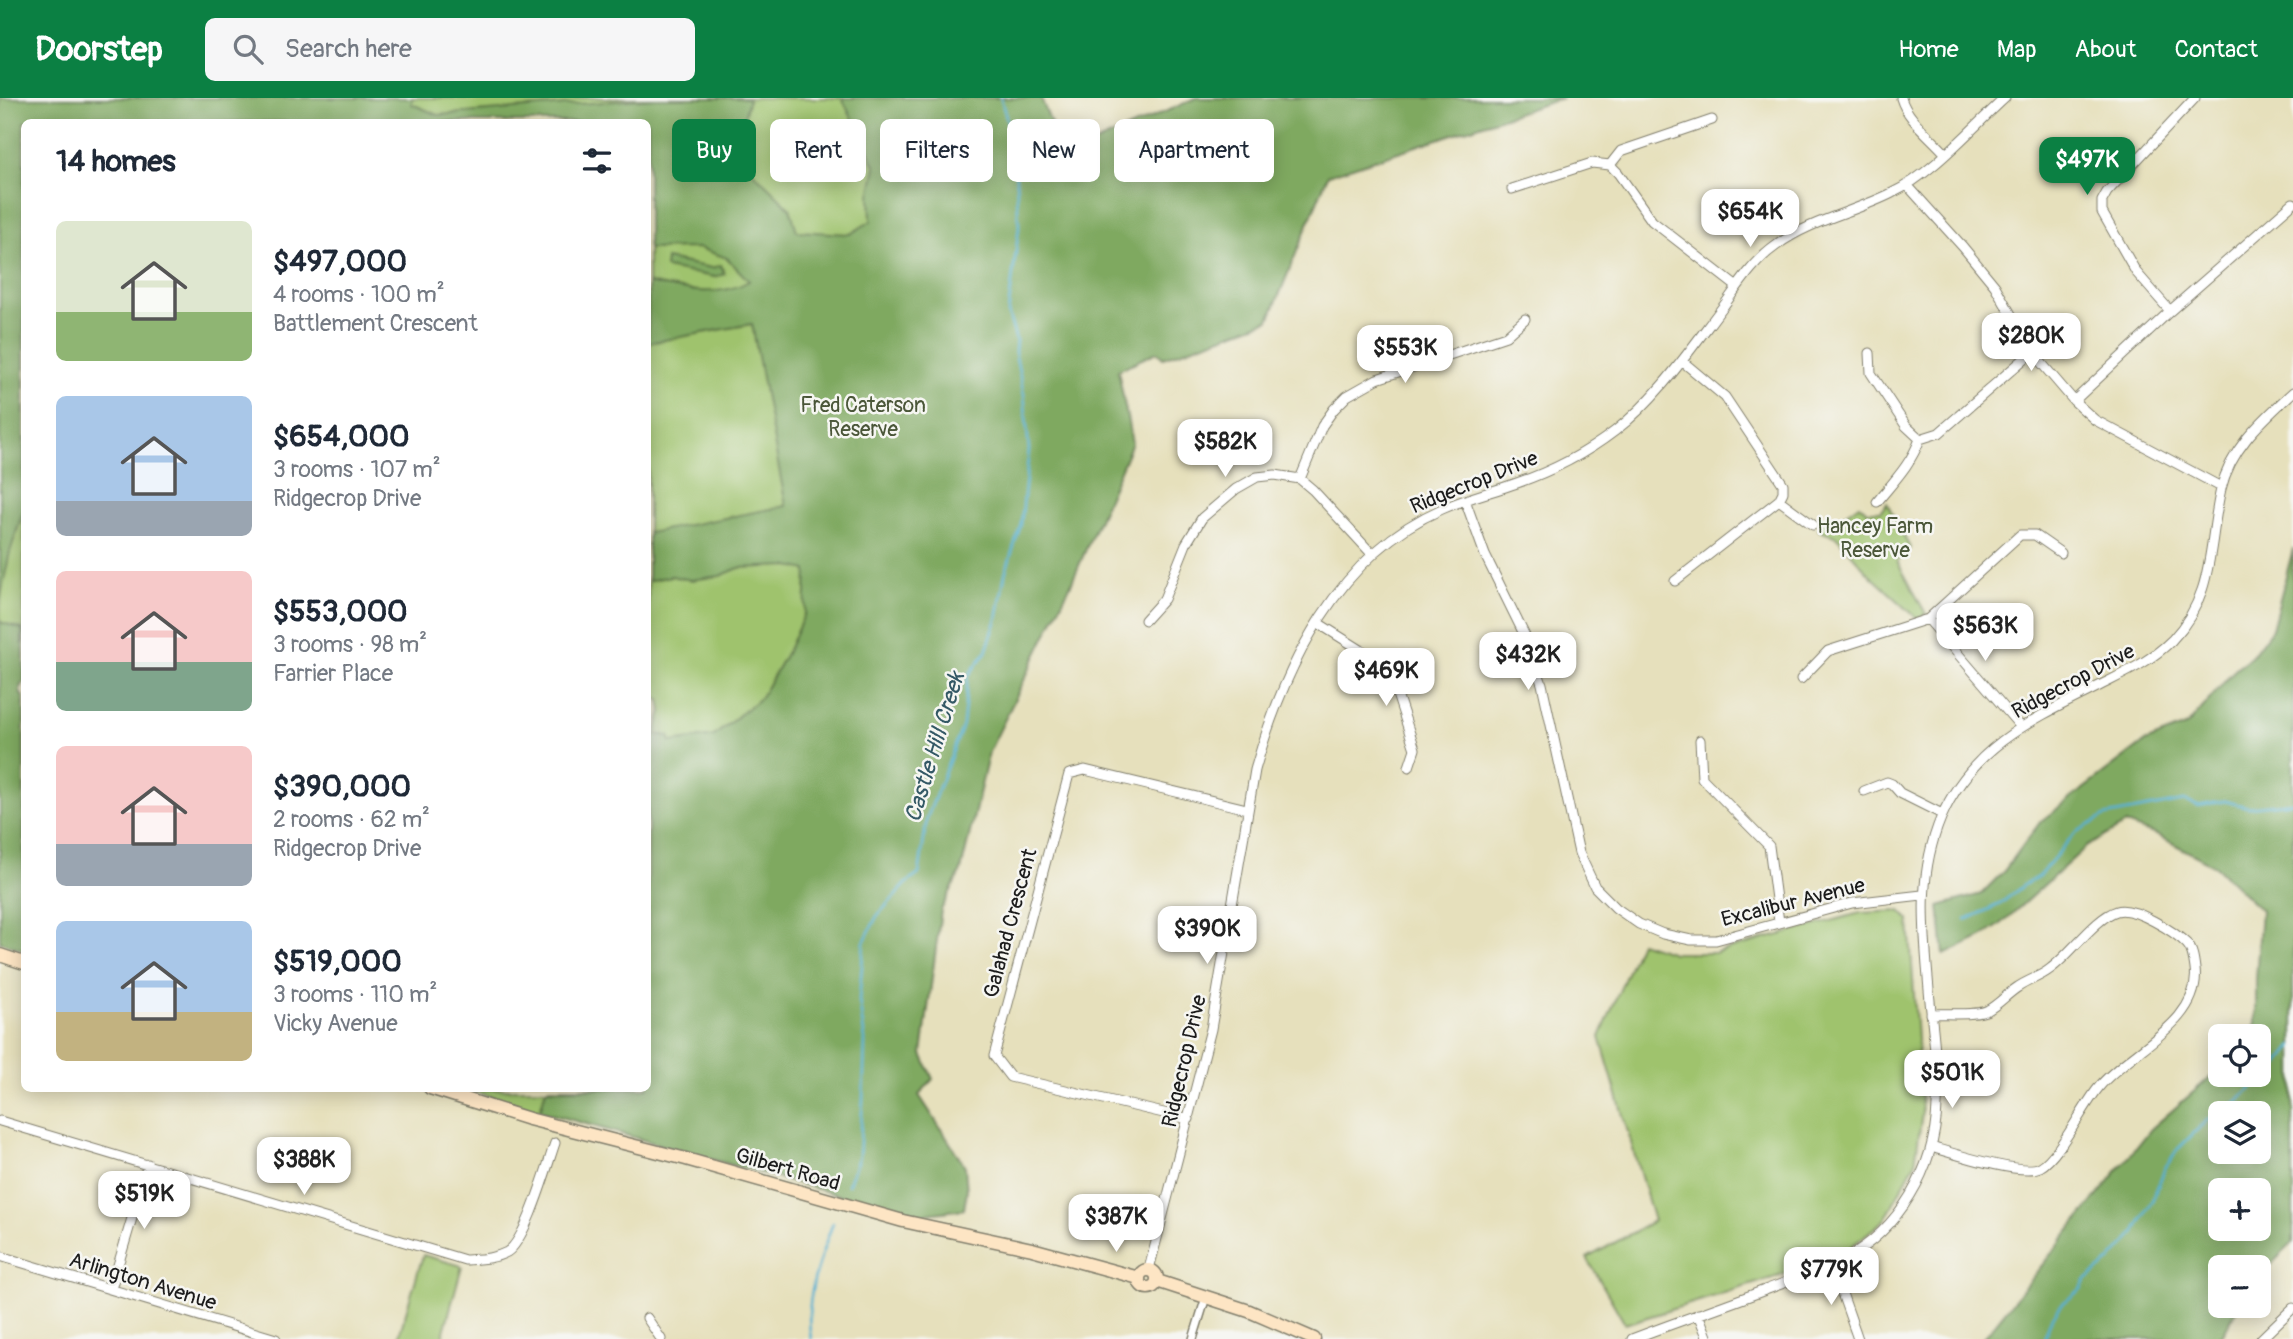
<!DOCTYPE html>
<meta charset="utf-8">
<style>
:root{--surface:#fff;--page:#f6f6f7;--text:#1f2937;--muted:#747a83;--accent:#0b8043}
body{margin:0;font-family:Pangolin,sans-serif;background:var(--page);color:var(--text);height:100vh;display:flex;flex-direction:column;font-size:26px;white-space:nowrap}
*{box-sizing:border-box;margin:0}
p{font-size:23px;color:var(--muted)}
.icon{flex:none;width:38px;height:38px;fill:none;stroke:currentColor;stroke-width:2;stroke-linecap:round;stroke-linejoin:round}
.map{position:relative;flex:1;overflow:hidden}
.details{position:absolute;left:21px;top:21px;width:630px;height:973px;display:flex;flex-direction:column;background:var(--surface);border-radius:10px;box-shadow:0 4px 18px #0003}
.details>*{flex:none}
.guide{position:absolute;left:672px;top:21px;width:665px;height:63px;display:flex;gap:14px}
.fabs{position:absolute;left:2208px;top:926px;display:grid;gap:14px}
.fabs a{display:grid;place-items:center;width:63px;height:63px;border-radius:10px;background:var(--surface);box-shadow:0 4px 18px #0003;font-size:35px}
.price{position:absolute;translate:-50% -60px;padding:0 16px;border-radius:14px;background:#fff;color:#222;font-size:23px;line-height:46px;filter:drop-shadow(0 2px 4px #0008)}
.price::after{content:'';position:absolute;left:50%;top:42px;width:21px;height:16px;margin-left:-10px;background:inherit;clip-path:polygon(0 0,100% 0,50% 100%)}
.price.active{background:var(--accent);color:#fff}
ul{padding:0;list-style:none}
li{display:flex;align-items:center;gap:21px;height:175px;padding:0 35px}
li span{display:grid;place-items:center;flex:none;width:196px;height:140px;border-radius:10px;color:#555}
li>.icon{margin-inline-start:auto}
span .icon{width:84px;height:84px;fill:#fffc;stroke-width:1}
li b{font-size:30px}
h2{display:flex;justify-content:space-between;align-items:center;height:84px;padding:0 35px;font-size:30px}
.pill{padding:0 24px;border-radius:10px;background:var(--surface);box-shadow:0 4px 18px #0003;font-size:24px;line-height:63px}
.pill.active{background:var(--accent);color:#fff}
header{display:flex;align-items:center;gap:42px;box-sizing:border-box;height:98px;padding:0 35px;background:var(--accent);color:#fff}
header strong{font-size:33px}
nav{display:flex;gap:38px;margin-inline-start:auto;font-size:24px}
.search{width:490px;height:63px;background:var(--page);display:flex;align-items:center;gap:18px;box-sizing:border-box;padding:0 24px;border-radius:10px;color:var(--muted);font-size:26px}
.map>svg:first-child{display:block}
.green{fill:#9fc36d;stroke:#5e7044;stroke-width:2}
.forest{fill:#7fa960;stroke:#4e623e;stroke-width:2;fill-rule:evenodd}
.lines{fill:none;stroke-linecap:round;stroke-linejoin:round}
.stream{stroke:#56b1d3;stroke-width:2.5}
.pedestrian-casing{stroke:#817e6c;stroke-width:10}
.minor-casing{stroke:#817e6c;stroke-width:11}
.secondary-casing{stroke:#817e6c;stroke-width:15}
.pedestrian{stroke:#fff;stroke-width:7}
.minor{stroke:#fff;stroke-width:9}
.secondary{stroke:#fde5c4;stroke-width:12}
.labels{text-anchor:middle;stroke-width:5;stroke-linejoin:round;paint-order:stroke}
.park-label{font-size:21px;fill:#4a5638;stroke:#f6f6f2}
.street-label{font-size:21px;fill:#1c1c1c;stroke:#f6f6f2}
.water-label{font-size:23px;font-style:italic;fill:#335865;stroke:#f6f6f2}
</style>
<header>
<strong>Doorstep</strong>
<div class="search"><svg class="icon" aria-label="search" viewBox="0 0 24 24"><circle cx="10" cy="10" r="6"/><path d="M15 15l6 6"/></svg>Search here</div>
<nav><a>Home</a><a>Map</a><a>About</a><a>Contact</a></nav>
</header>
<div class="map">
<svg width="2293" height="1241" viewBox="0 0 2293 1241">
<rect width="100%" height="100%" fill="#f6f6f2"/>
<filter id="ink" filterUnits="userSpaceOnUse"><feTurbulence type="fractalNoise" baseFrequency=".0143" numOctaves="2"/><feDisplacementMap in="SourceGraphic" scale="14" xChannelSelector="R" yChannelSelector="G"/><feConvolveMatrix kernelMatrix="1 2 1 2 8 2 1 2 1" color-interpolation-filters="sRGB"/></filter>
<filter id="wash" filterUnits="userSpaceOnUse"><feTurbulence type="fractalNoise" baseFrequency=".00686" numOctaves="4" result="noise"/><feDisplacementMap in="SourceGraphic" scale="28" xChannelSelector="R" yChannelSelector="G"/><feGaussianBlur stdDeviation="1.57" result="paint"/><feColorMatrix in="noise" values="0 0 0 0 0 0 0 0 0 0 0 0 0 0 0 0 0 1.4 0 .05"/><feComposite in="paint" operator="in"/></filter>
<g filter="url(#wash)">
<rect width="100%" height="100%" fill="#e6e0bc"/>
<path class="green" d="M 0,0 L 1039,0 L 853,1050 L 547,990 L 648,990 L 648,662 L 662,613 L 660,602 L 648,598 L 648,24 L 24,24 Z
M 1887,405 L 1910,450 L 1897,463 L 1926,516 L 1917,520 L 1871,478 L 1837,439 L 1818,431 L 1819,421 L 1835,423 L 1859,406 L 1867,413 L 1880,413 Z
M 24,411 L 24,546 L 22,545 L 21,531 L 0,524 C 0,487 9,445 24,411 Z
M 1900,813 L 1909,822 L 1922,1015 L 1915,1065 L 1885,1121 L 1837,1160 L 1625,1226 L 1587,1160 L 1654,1123 L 1600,939 L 1640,844 L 1673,855 L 1714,855 L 1860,815 Z
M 466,991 L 546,991 L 540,1013 Z
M 423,1157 L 462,1168 L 442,1241 L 398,1241 Z"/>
<path class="forest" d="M 0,0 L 412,0 L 412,6 L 438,17 L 654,0 L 749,0 L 741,32 L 739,60 L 790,110 L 797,133 L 850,136 L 871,123 L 870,97 L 876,69 L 842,0 L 1041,0 L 1064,59 L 1196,0 L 1563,0 L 1328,77 L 1269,222 L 1163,260 L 1157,254 L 1118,272 L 1132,345 L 1071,486 L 989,654 L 961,773 L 941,812 L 922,956 L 933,981 L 919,997 L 965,1068 L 967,1093 L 964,1111 L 913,1118 L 540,1013 L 546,991 L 648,990 L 648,626 L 653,636 L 669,638 L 671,644 L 714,638 L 761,599 L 788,552 L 805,515 L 807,472 L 790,468 L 739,470 L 720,478 L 691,482 L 671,478 L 648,483 L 648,435 L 786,408 L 752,226 L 648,245 L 648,185 C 680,191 719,201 749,183 L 727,160 L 699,150 L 648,151 L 648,24 L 24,24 L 24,411 L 10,454 L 0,501 Z
M 666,161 L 712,170 L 721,167 L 725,176 L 714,179 L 665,170 Z
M 2293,451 L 2293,1145 L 2259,1178 L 2259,1169 L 2221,1169 L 2221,1208 L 2239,1208 L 2220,1241 L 1983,1241 L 2151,1031 L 2221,970 L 2221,976 L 2259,976 L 2259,938 L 2248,938 L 2256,926 L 2256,881 L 2261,812 L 2215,768 L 2159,738 L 2126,726 L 2086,749 L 2000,827 L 1982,839 L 1944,857 L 1939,808 L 1981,796 L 2004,773 L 2041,723 L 2145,644 L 2188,627 L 2237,569 L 2252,558 L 2272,531 ZM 2259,1015 L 2259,1054 L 2221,1054 L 2221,1015 ZM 2221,1092 L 2259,1092 L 2259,1130 L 2221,1130 Z
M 0,524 L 22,531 L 22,545 L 24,546 L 24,585 L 21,586 L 20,594 L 24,601 L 24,852 L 0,844 Z"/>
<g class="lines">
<path class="stream" d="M 1966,822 L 2000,806 L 2024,787 L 2039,778 L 2075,735 L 2105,718 L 2184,703 L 2198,708 L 2225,703 L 2248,709 L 2293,704
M 848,1087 L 859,1058 L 863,1000 L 865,942 L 859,902 L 864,844 L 877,818 L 907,785 L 919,776 L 927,720 L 963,627 L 968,578 L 986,554 L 997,521 L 1005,476 L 1021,426 L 1029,352 L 1024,297 L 1015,254 L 1016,242 L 1008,215 L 1019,129 L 1014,49 L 1001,0
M 811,1241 C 804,1201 819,1162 833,1125
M 2044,1241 L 2051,1221 L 2062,1206 L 2081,1191 L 2085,1183 L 2109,1164 L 2133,1137 L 2152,1103 L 2165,1070 L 2177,1052 L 2206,1023 L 2238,1004 L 2261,979 L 2276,969 L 2293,948"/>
</g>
</g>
<g filter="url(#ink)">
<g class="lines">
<defs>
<path id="pedestrian" d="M 1193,1241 L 1206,1199"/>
<path id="minor" d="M 1901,0 C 1907,21 1931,39 1945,55
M 1610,67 L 1618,75 L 1652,123 L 1737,189
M 1907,87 L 1963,149 L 1995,188 L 2032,254 L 2074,303 L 2095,322 L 2221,389
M 1512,91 L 1592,65 L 1610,67 L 1621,53 L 1712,22
M 2170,213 L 2136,174 L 2102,114 L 2102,103 L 2107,94 L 2195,0
M 1870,255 L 1871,275 L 1906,328 L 1920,341 L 1939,335 L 2032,254
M 2074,303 L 2170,213 L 2293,105
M 1300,381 L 1322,328 L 1334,311 L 1347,298 L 1377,281 L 1506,238 L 1525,221
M 1465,402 L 1485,457 L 1525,538 L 1542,586 L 1579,755 L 1595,789 L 1616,810 L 1639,826 L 1663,836 L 1691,842 L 1716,842 L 1852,805 L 1922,797
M 1779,402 L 1813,427
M 1877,404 C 1894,383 1911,366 1920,341
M 1675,483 L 1779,402 L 1783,394 L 1783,386 L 1725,299 L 1682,263
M 1928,521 L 2020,628
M 1145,522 L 1164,501 L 1186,446 L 1202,420 L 1236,391 L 1257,379 L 1275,377 L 1300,381 L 1313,392 L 1372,456
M 1318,525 L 1364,554 L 1394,587 L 1415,651 L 1409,669
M 1801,581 L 1828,553 L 1928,521 L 2020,437 L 2035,437 L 2061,455
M 1700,642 L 1702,680 L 1769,748 L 1779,824
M 1864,693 L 1887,684 L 1892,686 L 1900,695 L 1942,716
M 1931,916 C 1944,915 1978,918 1988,912 C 1999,906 2007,896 2018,889 C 2028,882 2040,879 2050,871 C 2070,857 2096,819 2117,813 C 2134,808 2175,834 2187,846 C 2193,852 2194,863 2195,871 C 2202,925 2128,953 2099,989 C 2083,1008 2059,1059 2040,1069 C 2022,1078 1952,1055 1931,1049
M 1189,1021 L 1010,979 L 994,958 L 1069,676 L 1085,672 L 1247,711
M 0,1023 L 465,1162 C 480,1161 494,1161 507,1154 C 526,1143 547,1068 555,1045
M 0,1158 L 276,1241
M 1832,1167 L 1858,1241
M 1149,1171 L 1211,931 L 1255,672 C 1284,569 1338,456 1442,411 C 1467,400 1492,394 1517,385 C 1552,373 1585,356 1615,333 C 1659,299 1691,250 1725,206 C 1740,185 1755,162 1777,147 C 1811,122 1855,114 1892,95 C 1931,77 1972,30 2005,0
M 111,1191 L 148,1066
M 1698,1216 L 1708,1241
M 647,1220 L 661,1241
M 1632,1241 C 1676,1224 1721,1209 1765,1192 C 1791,1182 1819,1174 1844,1161 C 1899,1132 1935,1071 1937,1008 C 1939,973 1932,928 1929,892 C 1924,831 1917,778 1941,720 C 1973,645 2040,618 2107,584 C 2131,572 2153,561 2172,542 C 2215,497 2208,447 2221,391 C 2231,349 2263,322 2293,294
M 2261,1241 L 2293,1210"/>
<path id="secondary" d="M 0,857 L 24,865
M 430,990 L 529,1021 L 686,1061 L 903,1123 L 1032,1151 L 1139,1180
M1139 1181a9 9 0 1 1 18 0a9 9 0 1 1-18 0Z
M 1157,1183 L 1249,1213 L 1314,1241"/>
</defs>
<use href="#pedestrian" class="pedestrian-casing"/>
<use href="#minor" class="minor-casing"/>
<use href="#secondary" class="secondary-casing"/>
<use href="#pedestrian" class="pedestrian"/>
<use href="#minor" class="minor"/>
<use href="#secondary" class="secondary"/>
</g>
</g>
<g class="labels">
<g class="park-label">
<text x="863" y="314">Fred Caterson<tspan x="863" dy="24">Reserve</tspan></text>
<text x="1875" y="435">Hancey Farm<tspan x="1875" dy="24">Reserve</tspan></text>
</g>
<g class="street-label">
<text transform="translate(1474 384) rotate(-22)" y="7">Ridgecrop Drive</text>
<text transform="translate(2073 583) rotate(-28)" y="7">Ridgecrop Drive</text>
<text transform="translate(1793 804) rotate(-14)" y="7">Excalibur Avenue</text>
<text transform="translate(1010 825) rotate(-75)" y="7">Galahad Crescent</text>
<text transform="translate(1184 963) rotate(-77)" y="7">Ridgecrop Drive</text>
<text transform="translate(788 1071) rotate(16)" y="7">Gilbert Road</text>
<text transform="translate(143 1183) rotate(17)" y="7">Arlington Avenue</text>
</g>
<g class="water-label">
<text transform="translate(934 649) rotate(-73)" y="8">Castle Hill Creek</text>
</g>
</g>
</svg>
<div class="fabs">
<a><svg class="icon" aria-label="locate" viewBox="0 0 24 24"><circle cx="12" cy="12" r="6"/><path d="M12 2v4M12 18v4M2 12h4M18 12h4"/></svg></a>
<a><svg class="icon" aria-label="layers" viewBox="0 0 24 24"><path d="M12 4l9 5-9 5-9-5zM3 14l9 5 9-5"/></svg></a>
<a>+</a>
<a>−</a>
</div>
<b class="price active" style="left:2087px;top:99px">$497K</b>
<b class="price" style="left:1750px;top:151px">$654K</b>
<b class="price" style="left:2031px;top:275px">$280K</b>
<b class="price" style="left:1405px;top:287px">$553K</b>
<b class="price" style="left:1225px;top:381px">$582K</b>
<b class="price" style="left:1985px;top:565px">$563K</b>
<b class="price" style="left:1528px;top:594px">$432K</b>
<b class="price" style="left:1386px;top:610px">$469K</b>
<b class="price" style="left:1207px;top:868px">$390K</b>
<b class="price" style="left:1952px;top:1012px">$501K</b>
<b class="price" style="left:304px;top:1099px">$388K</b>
<b class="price" style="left:144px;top:1133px">$519K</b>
<b class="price" style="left:1116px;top:1156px">$387K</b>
<b class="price" style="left:1831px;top:1209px">$779K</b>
<div class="guide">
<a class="pill active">Buy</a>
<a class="pill">Rent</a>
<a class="pill">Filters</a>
<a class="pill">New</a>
<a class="pill">Apartment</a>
</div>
<section class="details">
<h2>14 homes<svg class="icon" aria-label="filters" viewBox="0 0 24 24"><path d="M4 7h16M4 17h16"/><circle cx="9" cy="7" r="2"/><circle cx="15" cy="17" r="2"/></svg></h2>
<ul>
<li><span style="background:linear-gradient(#dfe7d0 65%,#8fb573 0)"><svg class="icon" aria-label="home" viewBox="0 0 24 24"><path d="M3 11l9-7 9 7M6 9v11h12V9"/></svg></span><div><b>$497,000</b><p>4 rooms · 100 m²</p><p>Battlement Crescent</p></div></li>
<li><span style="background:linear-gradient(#a9c7e8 75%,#9aa5b1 0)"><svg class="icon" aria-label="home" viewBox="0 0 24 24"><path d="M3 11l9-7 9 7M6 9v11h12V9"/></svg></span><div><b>$654,000</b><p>3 rooms · 107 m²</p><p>Ridgecrop Drive</p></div></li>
<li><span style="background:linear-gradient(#f6c9c9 65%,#7fa58c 0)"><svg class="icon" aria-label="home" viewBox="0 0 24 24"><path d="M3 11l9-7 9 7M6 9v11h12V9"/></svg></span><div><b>$553,000</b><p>3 rooms · 98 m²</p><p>Farrier Place</p></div></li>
<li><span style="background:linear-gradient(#f6c9c9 70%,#9aa5b1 0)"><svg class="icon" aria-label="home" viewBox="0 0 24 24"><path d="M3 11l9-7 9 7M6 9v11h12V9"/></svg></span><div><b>$390,000</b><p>2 rooms · 62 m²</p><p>Ridgecrop Drive</p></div></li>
<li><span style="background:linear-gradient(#a9c7e8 65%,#c2b280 0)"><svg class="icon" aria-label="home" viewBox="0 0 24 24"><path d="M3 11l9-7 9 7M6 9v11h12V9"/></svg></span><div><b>$519,000</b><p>3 rooms · 110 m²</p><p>Vicky Avenue</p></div></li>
</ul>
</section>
</div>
